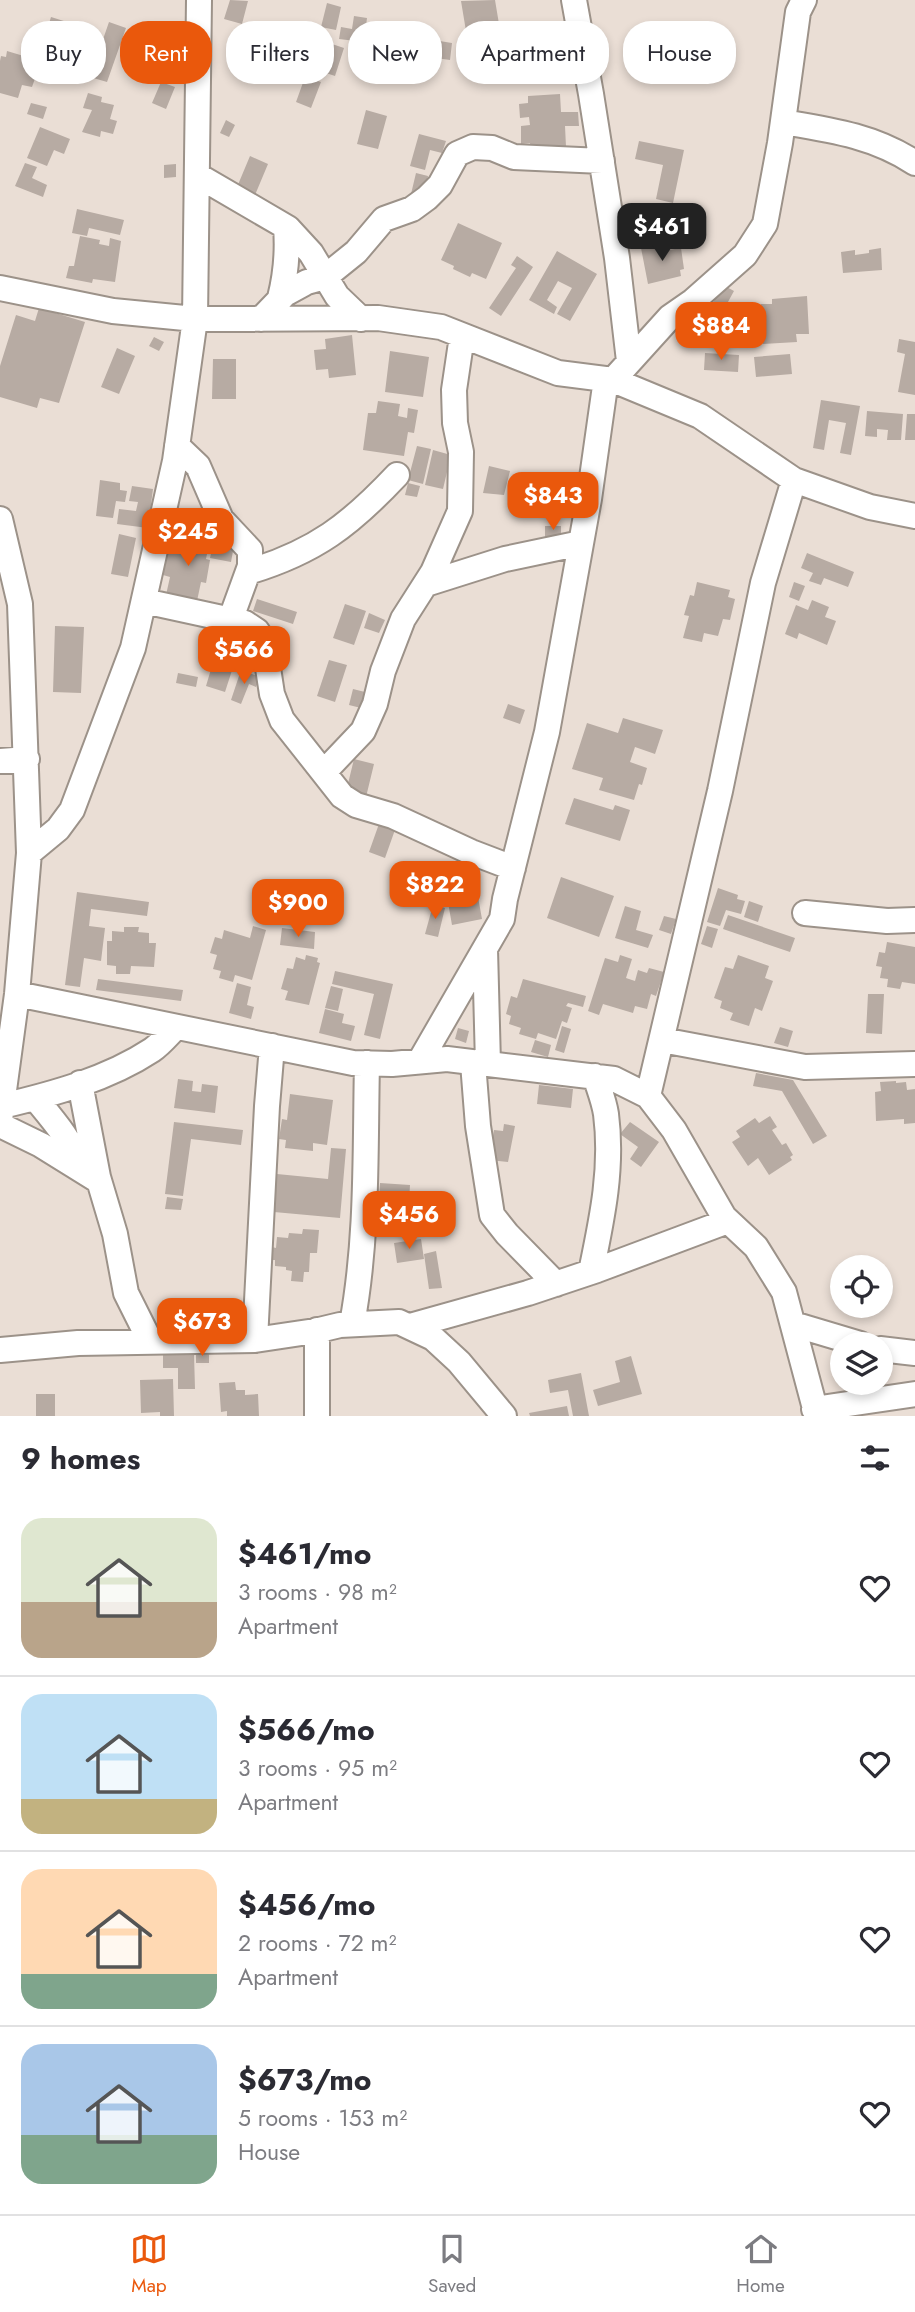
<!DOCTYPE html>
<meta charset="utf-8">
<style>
:root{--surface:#fff;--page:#f2f2f3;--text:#2b2b33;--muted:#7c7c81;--line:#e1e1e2;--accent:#ea580c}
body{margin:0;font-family:Jost,sans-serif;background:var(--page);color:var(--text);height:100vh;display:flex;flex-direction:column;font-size:26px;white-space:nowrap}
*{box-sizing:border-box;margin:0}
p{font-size:23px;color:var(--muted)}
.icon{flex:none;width:38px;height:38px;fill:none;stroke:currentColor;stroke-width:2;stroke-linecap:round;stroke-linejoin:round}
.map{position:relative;height:1416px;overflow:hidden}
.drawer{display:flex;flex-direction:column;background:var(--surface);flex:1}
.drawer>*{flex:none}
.banner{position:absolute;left:21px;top:21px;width:873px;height:63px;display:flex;gap:14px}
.fabs{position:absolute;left:830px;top:1255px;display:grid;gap:14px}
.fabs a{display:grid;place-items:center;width:63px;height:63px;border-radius:50%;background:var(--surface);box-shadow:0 4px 10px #0003;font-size:35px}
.price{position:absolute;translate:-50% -60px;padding:0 16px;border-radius:14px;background:var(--accent);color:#fff;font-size:23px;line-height:46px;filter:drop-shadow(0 2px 4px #0008)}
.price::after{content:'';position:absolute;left:50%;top:42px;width:21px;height:16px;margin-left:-10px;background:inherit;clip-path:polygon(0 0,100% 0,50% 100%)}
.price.selected{background:#222;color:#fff}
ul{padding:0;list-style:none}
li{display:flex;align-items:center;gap:21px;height:175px;padding:0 21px}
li+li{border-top:2px solid var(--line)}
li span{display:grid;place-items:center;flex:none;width:196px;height:140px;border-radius:21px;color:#555}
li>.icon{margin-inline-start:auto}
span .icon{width:84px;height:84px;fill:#fffc;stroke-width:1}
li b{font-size:30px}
h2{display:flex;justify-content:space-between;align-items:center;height:84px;padding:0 21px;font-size:30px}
.tag{padding:0 24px;border-radius:28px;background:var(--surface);box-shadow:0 4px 10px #0003;font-size:24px;line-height:63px}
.tag.selected{background:var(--accent);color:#fff}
.menu{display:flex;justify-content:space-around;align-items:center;height:98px;border-top:2px solid var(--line);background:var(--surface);font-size:19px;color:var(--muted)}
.menu a{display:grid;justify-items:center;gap:4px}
.menu .selected{color:var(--accent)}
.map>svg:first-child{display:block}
.building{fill:#b7aba3}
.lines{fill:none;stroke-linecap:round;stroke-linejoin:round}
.minor-casing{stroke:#9c9289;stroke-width:28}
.minor{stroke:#fff;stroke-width:24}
</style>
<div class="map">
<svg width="915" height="1416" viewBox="0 0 915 1416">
<rect width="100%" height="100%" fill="#eaded5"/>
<path class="building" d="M 230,0 L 248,1 L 242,24 L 224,19 Z
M 495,0 L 499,24 L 505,23 L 507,37 L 468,43 L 461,1 Z
M 327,3 L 341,7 L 336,30 L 321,27 Z
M 354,16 L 367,18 L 364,42 L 339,39 L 341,27 L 352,29 Z
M 51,17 L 67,22 L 59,51 L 42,46 Z
M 109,22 L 126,28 L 107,82 L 90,77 Z
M 411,29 L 422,30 L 421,38 L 452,43 L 450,60 L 407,54 Z
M 326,42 L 344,48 L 335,76 L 317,70 Z
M 537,42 L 539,56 L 517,60 L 514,46 Z
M 505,43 L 508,60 L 468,66 L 465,49 Z
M 7,51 L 27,57 L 25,63 L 39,67 L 32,87 L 22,85 L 18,98 L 0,93 L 0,61 L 1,56 L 6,57 Z
M 305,77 L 321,82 L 311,108 L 296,102 Z
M 161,82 L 175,87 L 166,109 L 152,103 Z
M 88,93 L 102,97 L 101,102 L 114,105 L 110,119 L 117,121 L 113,134 L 101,131 L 100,137 L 82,132 L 92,110 L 83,108 Z
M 560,94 L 561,112 L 578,112 L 579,126 L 565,126 L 566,147 L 531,149 L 530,143 L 521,144 L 521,126 L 530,125 L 529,117 L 520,118 L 519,104 L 528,103 L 528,96 Z
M 31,103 L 47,107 L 43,119 L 27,114 Z
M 366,110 L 387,116 L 378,149 L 357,144 Z
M 226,120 L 235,125 L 229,137 L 220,133 Z
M 40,127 L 70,139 L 64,154 L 54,150 L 47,166 L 27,158 Z
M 419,134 L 446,141 L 442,153 L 430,150 L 425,170 L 410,166 Z
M 639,141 L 684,150 L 673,203 L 656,199 L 663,165 L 635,159 Z
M 250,156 L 268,164 L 255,195 L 237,187 Z
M 25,163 L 37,167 L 32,178 L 47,185 L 43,197 L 15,186 Z
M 176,164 L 176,177 L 164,178 L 164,165 Z
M 416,173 L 428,176 L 424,197 L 411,194 Z
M 77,209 L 124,220 L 120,235 L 89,228 L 87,236 L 72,233 Z
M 458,223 L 502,243 L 486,279 L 472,273 L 470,277 L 453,269 L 454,266 L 441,260 Z
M 80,236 L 100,240 L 99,244 L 109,246 L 110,238 L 121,241 L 115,282 L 93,279 L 92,283 L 66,278 L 69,266 L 74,266 Z
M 668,244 L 669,250 L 681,248 L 684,269 L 680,270 L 681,276 L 648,284 L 641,248 Z
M 881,248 L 882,270 L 843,273 L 841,252 L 855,250 L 855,255 L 869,253 L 869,250 Z
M 557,251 L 597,274 L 570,321 L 557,314 L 572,288 L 558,281 L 547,300 L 557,307 L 554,314 L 529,300 Z
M 517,256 L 533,267 L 501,316 L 489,308 L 516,268 L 511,265 Z
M 723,285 L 734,291 L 723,311 L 712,305 Z
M 807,296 L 809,334 L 796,334 L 797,342 L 763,344 L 761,304 L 772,304 L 772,299 Z
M 39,308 L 85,322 L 59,403 L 40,398 L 37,408 L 0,397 L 0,366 L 16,315 L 35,321 Z
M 707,310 L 718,315 L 708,335 L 697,329 Z
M 352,335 L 356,375 L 329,378 L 328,369 L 316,370 L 314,350 L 326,349 L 325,339 Z
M 154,337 L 164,342 L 159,351 L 149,346 Z
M 899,339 L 915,342 L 915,395 L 898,392 L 905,354 L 897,352 Z
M 117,348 L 135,356 L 119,394 L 101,387 Z
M 390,351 L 429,357 L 423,397 L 385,392 Z
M 705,353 L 739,355 L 738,372 L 704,370 Z
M 790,354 L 792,374 L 756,377 L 754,357 Z
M 213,359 L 236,359 L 236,399 L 212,399 Z
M 821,400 L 860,406 L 851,455 L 840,453 L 846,423 L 829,420 L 824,450 L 813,448 Z
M 378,401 L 400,404 L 398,416 L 407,418 L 408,408 L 418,410 L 414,433 L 408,432 L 404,456 L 363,450 L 368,413 L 376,413 Z
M 867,411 L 903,414 L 901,440 L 887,440 L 888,430 L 877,429 L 877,437 L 865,436 Z
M 907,414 L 915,414 L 915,440 L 905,440 Z
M 417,446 L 431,449 L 423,484 L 408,480 Z
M 433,450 L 451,455 L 443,489 L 425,485 Z
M 489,466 L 510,471 L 504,495 L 483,493 Z
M 100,480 L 120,483 L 120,490 L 127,491 L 125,502 L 116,501 L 113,518 L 96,516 Z
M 408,483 L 420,486 L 417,497 L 405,495 Z
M 132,486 L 153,489 L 148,528 L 117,524 L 119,509 L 136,511 L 138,502 L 129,501 Z
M 545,526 L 561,526 L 561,538 L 545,539 Z
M 119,534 L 136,538 L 128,577 L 111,574 Z
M 182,534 L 210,539 L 206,559 L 210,560 L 206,583 L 201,582 L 197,601 L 166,595 L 170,577 L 163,575 L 169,548 L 179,551 Z
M 215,536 L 235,540 L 231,562 L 210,558 Z
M 807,553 L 854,572 L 848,587 L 824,578 L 821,585 L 809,581 L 813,573 L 801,568 Z
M 697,582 L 730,590 L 728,597 L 735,599 L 730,620 L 723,619 L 718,636 L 704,633 L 702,642 L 683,638 L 689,616 L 684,615 L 690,595 L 694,596 Z
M 794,582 L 805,586 L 799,601 L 789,597 Z
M 257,599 L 297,612 L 293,624 L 253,611 Z
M 812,600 L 829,607 L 825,617 L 836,621 L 827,645 L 799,633 L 797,639 L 785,634 L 796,605 L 808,610 Z
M 345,604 L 366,611 L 354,645 L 333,638 Z
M 369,613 L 385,620 L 379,633 L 364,628 Z
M 55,626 L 84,627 L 81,693 L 53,692 Z
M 215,656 L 235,661 L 225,692 L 206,686 Z
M 329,660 L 347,665 L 335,702 L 317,696 Z
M 241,670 L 260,677 L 256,687 L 249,684 L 241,704 L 231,700 Z
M 178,673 L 198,677 L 196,687 L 176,683 Z
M 353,689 L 365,692 L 361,708 L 349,705 Z
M 508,704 L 525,710 L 520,724 L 503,718 Z
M 623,718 L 663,730 L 655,754 L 635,747 L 630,762 L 647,768 L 642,785 L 639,784 L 634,800 L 599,790 L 603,778 L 572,769 L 587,723 L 618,733 Z
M 354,759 L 374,764 L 366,797 L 346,792 Z
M 574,798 L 613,810 L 615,805 L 630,810 L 620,841 L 565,824 Z
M 380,821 L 396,827 L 385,858 L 369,852 Z
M 473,869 L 482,919 L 452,925 L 443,874 Z
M 561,877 L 614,896 L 599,937 L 547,918 Z
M 718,888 L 738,895 L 737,899 L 745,901 L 741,914 L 726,910 L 720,926 L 707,922 Z
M 77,892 L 149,902 L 147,916 L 91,909 L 89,926 L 105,928 L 101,961 L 84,958 L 80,987 L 65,985 Z
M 749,901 L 763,906 L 758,922 L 744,917 Z
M 433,905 L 445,908 L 438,937 L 425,934 Z
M 625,906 L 641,911 L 636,930 L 653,935 L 648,948 L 615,938 Z
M 728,915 L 795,938 L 790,952 L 723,929 Z
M 664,916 L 676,919 L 671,934 L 659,930 Z
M 253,926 L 266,930 L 252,980 L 235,975 L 233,982 L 219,978 L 221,971 L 213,969 L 217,955 L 210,953 L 215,937 L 222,939 L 224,930 L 250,938 Z
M 707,926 L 718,929 L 712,948 L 701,944 Z
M 124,927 L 139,927 L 138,932 L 149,933 L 149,943 L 156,943 L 154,967 L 131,966 L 130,974 L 116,974 L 116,966 L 107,965 L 107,941 L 112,941 L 112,931 L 124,932 Z
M 282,928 L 315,932 L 314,949 L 280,945 Z
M 887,942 L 915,947 L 915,984 L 902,982 L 900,989 L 887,987 L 888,979 L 880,978 L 882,967 L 876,966 L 879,952 L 885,953 Z
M 306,955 L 318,958 L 317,962 L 320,963 L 309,1005 L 285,1000 L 288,991 L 281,989 L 287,968 L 293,969 L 296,957 L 305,960 Z
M 620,955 L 632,959 L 626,978 L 635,981 L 638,970 L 647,973 L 649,968 L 664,972 L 656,996 L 651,994 L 647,1009 L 635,1006 L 633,1013 L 603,1004 L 599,1015 L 588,1011 L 605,958 L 618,962 Z
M 738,955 L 769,966 L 765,978 L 773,981 L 762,1011 L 755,1008 L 749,1026 L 730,1020 L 733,1013 L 720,1008 L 722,1001 L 714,998 L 725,967 L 733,969 Z
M 335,971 L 393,984 L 380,1039 L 364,1035 L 374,994 L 332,984 Z
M 98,979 L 183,990 L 181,1001 L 96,990 Z
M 523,979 L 586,996 L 583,1007 L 568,1003 L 566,1006 L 572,1008 L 567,1023 L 562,1021 L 556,1039 L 538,1033 L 536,1039 L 519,1034 L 521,1028 L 509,1024 L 511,1016 L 506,1014 L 511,996 L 517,998 Z
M 237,983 L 251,987 L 247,1005 L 254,1007 L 251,1019 L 229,1013 Z
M 331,986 L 343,989 L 338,1011 L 325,1008 Z
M 868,994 L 884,994 L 882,1034 L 866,1033 Z
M 325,1009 L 344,1014 L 342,1023 L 355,1026 L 351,1041 L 319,1033 Z
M 562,1026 L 571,1029 L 564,1053 L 555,1050 Z
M 780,1027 L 793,1031 L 788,1047 L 774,1043 Z
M 458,1028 L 469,1031 L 466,1043 L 455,1039 Z
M 535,1040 L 551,1045 L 548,1057 L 531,1052 Z
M 756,1073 L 793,1080 L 827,1136 L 813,1144 L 782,1091 L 753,1086 Z
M 178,1079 L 193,1081 L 192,1091 L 201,1092 L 202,1084 L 218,1086 L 215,1113 L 174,1108 Z
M 896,1081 L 896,1083 L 906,1082 L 907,1090 L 915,1089 L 915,1123 L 904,1124 L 904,1119 L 876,1121 L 875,1092 L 881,1091 L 880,1082 Z
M 539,1085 L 573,1089 L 571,1108 L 537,1104 Z
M 290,1094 L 333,1100 L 327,1145 L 313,1143 L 313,1151 L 285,1148 L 286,1140 L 279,1139 L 282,1119 L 287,1120 Z
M 770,1116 L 777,1127 L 772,1130 L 782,1145 L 786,1143 L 793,1155 L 790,1157 L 792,1160 L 769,1175 L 758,1158 L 748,1166 L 732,1142 L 740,1137 L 736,1131 L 755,1118 L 759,1123 Z
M 174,1122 L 243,1130 L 241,1145 L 191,1139 L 183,1196 L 165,1194 Z
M 630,1122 L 659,1142 L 641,1167 L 630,1159 L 638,1147 L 620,1134 Z
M 504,1124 L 515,1126 L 508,1162 L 489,1160 L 494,1130 L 503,1131 Z
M 331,1148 L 346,1149 L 340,1218 L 274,1212 L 277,1174 L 328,1179 Z
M 380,1183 L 410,1185 L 409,1202 L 395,1201 L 394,1217 L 378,1216 Z
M 167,1197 L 183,1199 L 181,1210 L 165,1209 Z
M 303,1229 L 319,1230 L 317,1253 L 310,1253 L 309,1272 L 304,1272 L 303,1282 L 291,1281 L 292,1271 L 286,1270 L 286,1267 L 275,1266 L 275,1260 L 270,1260 L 272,1247 L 276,1248 L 277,1237 L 288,1238 L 289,1233 L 302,1234 Z
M 421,1239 L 424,1259 L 397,1263 L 394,1243 Z
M 436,1251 L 442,1288 L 429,1289 L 424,1254 Z
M 194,1354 L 195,1389 L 178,1389 L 178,1368 L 163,1368 L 163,1355 Z
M 196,1354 L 209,1354 L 209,1363 L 196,1363 Z
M 631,1356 L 642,1394 L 598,1406 L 593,1390 L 620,1382 L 615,1361 Z
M 581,1373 L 589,1416 L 573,1416 L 568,1390 L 550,1393 L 548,1380 Z
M 173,1379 L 174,1416 L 160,1416 L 160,1412 L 141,1413 L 140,1380 Z
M 235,1382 L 236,1390 L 245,1390 L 245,1395 L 258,1394 L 259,1416 L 227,1416 L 227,1411 L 221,1412 L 219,1383 Z
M 36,1394 L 55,1394 L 55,1416 L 36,1416 Z
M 567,1406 L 569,1416 L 530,1416 L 529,1413 Z"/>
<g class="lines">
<defs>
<path id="minor" d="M 574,0 L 591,94 L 617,258 L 629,361
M 783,122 C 831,130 874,136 915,163
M 197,175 L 288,228 L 311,253 L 337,296 L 361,319
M 0,288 L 113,311 L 195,319 L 378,318 L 441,327 L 558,373 L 613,380 L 700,416 L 794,480 L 870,507 L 915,516
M 280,298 C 286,274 288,252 286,227
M 261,319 L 285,294 L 307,282 L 325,277 L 356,252 L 384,219 L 412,209 L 427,198 L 440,185 L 457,154 L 473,147 L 492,148 L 514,157 L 602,161
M 613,380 L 670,317 L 693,301 L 745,255 L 765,224 L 780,143 L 798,12 L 804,0
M 177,446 L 198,466 L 221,519 L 250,550 L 250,566 L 230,621
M 0,519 L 20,604 L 29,853 L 17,994 L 0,1120
M 248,572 C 315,552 350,525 397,475
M 426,584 L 505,559 L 581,543
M 144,601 L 245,623 L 257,631 L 264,642 L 272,694 L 282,720 L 342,796 L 356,805 L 393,816 L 471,852 L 513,868
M 0,761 L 27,759
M 324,772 L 363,731 L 375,704 L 383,671 L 403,619 L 433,572 L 460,511 L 461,452 L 455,423 L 454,390 L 462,336
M 29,853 L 58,829 L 72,810 L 133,648 L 175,461 L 195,319 L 199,0
M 805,913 L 887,921 L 915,920
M 485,949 L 488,1064
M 17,994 L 353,1063 L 392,1064 L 447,1059 L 614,1079 L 648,1096 L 674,1130 L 724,1217 L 756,1247 L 784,1292 L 817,1416
M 662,1040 L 805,1067 L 915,1064
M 420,1061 L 502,919 L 505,899 L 547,732 L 589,499 L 606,379
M 473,1063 L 478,1126 L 492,1215 L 507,1234 L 556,1284
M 80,1083 L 98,1177 L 115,1234 L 126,1293 L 150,1341
M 648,1096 L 720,791 L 763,583 L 794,480
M 35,1098 C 54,1121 72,1141 82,1170
M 2,1106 C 53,1094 108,1079 152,1050 C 161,1044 168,1035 176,1027
M 0,1125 L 41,1145 L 99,1181
M 591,1272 C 602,1219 613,1168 606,1114 C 604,1101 599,1089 595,1076
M 352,1324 C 368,1237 365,1152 367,1063
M 793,1324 L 860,1344
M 410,1326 L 528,1293 L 597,1270 L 728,1221
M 255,1340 L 267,1106 L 272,1046
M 880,1349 L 915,1353
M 0,1350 L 78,1343 L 255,1340 L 315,1331 L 340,1325 L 399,1322 L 433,1338 L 459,1362 L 504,1416
M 814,1409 L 915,1394
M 317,1416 L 317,1330"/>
</defs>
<use href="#minor" class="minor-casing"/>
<use href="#minor" class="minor"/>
</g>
</svg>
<div class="fabs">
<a><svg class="icon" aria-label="locate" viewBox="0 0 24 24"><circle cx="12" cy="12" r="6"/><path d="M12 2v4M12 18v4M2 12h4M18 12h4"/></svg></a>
<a><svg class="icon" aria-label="layers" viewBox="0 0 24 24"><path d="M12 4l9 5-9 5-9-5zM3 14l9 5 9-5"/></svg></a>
</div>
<b class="price selected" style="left:662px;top:263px">$461</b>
<b class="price" style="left:721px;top:362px">$884</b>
<b class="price" style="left:553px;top:532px">$843</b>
<b class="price" style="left:188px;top:568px">$245</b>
<b class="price" style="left:244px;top:686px">$566</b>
<b class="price" style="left:435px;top:921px">$822</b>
<b class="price" style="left:298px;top:939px">$900</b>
<b class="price" style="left:409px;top:1251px">$456</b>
<b class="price" style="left:202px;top:1358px">$673</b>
<div class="banner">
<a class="tag">Buy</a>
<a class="tag selected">Rent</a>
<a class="tag">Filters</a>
<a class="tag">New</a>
<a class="tag">Apartment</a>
<a class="tag">House</a>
</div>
</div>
<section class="drawer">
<h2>9 homes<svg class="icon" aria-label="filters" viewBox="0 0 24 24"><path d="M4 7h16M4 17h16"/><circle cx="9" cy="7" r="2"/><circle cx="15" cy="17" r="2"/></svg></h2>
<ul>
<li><span style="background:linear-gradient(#dfe7d0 60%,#b9a48a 0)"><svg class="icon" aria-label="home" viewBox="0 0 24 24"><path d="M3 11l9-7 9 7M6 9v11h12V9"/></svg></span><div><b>$461/mo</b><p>3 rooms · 98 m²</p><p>Apartment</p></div><svg class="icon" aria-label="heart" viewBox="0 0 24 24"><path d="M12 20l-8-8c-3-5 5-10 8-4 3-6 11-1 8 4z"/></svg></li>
<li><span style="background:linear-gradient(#bfe0f5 75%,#c2b280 0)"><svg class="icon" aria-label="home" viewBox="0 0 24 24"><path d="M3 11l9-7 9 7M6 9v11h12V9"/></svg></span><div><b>$566/mo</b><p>3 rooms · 95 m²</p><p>Apartment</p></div><svg class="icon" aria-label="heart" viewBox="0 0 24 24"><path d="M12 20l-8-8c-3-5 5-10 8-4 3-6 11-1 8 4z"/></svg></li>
<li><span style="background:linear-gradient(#ffd9b3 75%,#7fa58c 0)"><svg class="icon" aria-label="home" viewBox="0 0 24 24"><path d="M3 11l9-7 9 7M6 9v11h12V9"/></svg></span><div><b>$456/mo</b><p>2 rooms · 72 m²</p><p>Apartment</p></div><svg class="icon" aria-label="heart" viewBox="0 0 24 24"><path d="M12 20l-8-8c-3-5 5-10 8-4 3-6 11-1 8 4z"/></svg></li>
<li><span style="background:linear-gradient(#a9c7e8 65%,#7fa58c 0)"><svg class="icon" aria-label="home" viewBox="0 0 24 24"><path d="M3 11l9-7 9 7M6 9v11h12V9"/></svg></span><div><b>$673/mo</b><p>5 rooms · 153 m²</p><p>House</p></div><svg class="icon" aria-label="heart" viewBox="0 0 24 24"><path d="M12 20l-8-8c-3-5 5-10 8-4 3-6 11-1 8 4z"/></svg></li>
</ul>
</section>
<nav class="menu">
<a class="selected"><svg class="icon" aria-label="map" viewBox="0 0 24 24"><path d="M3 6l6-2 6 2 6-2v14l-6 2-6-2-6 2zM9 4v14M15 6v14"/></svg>Map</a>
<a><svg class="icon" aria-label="saved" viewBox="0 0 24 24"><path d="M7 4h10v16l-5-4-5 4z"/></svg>Saved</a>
<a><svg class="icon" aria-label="home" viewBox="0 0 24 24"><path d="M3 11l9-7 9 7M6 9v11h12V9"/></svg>Home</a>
</nav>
